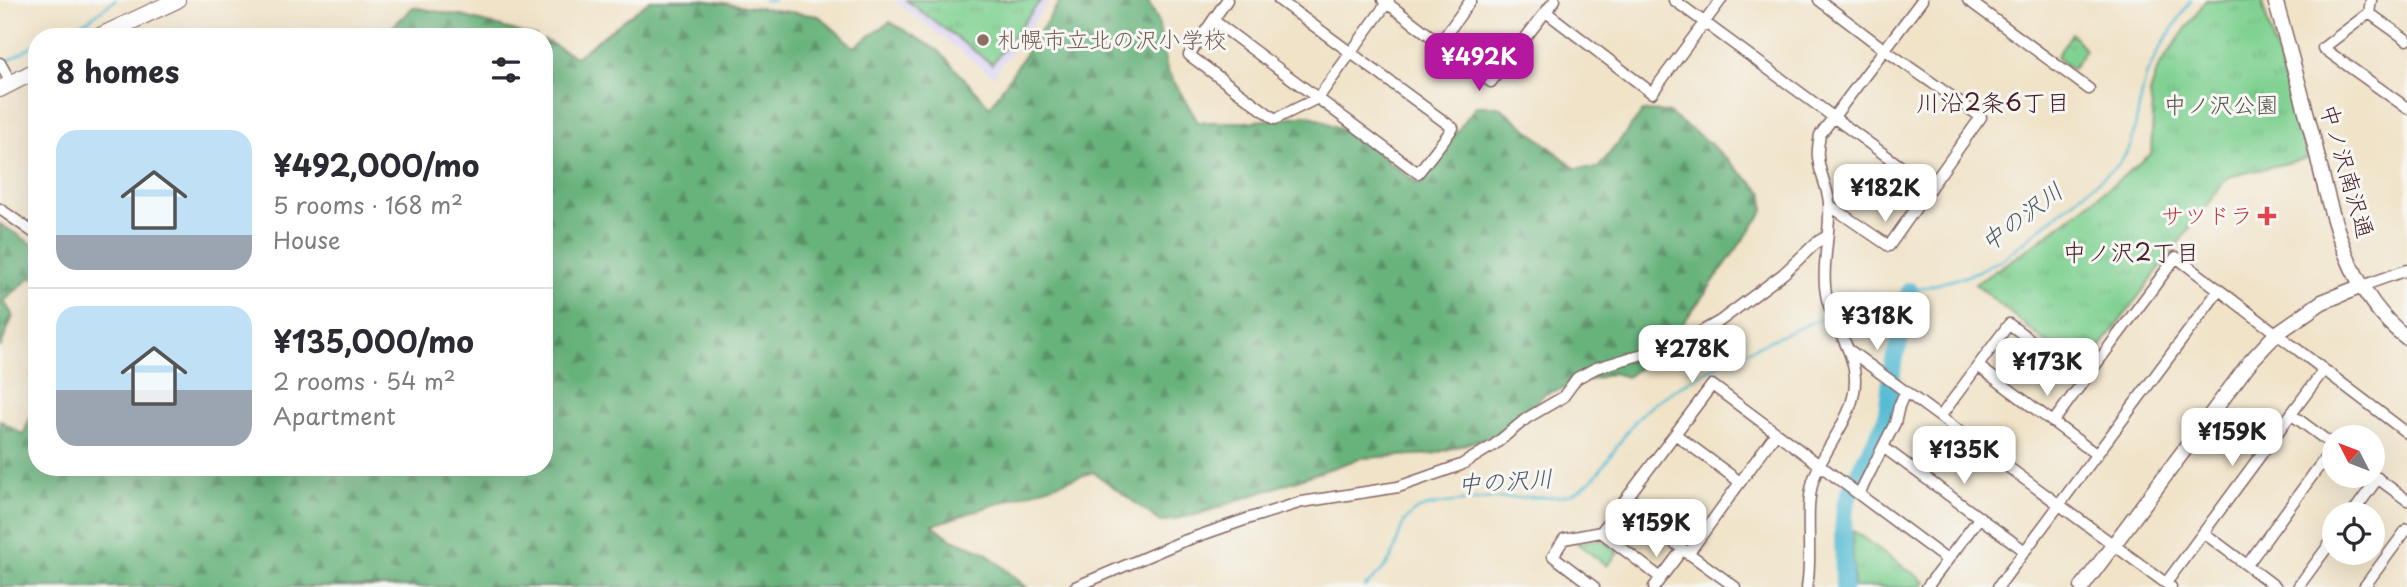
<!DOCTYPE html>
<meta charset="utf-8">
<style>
:root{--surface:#fff;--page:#f2f2f3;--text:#2b2b33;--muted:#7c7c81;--line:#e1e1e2;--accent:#b5179e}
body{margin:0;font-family:"Playpen Sans","Klee One",sans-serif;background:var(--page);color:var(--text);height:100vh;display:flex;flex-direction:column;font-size:26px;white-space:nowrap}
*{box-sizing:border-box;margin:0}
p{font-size:23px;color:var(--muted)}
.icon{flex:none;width:38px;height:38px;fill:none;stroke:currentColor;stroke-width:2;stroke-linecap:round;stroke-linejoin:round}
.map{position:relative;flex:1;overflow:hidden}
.drawer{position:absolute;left:28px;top:28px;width:525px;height:448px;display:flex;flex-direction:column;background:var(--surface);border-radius:28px;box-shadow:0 7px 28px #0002}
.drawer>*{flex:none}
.needle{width:46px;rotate:312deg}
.buttons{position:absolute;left:2322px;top:425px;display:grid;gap:14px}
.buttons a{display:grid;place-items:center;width:63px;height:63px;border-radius:50%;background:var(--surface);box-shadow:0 7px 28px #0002;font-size:35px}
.price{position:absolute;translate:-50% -60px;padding:0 16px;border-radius:14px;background:#fff;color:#222;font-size:23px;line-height:46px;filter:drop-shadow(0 2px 4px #0008)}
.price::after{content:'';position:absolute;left:50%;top:42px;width:21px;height:16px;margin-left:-10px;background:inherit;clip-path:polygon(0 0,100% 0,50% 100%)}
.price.current{background:var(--accent);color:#fff}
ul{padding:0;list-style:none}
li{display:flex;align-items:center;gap:21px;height:175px;padding:0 28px}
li+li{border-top:2px solid var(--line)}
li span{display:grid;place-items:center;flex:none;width:196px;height:140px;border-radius:21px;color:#555}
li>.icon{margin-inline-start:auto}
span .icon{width:84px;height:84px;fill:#fffc;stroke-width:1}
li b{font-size:30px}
h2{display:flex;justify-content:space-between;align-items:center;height:84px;padding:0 28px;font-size:30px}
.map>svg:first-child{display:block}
.built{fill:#ded5f5}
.grass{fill:url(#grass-tufts);stroke:#65785e;stroke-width:2}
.forest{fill:url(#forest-firs);stroke:#596954;stroke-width:2}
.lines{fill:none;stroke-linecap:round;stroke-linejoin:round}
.stream{stroke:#56bcd4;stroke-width:2.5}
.river{stroke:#56bcd4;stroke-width:18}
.street-casing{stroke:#846462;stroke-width:13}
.secondary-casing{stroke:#846462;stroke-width:17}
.primary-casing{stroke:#846462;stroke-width:18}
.street{stroke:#fff;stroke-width:10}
.secondary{stroke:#fff;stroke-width:14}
.primary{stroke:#fff;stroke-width:16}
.education-dot{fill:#8d6e63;stroke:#f6f6f2;stroke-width:2.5}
.health-dot{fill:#e0444e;stroke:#f6f6f2;stroke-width:2.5}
.labels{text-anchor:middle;stroke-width:6;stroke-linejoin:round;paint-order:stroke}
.education-label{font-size:23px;fill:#785e54;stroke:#f6f6f2;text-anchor:start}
.park-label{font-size:23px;fill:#5a544a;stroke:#f6f6f2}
.street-label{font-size:23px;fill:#4a1f2b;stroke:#f6f6f2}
.health-label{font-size:23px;fill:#be3a42;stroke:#f6f6f2;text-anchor:end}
.neighbourhood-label{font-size:24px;fill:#4a1f2b;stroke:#f6f6f2}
.water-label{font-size:24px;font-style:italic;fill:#4e5666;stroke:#f6f6f2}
</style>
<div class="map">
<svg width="2407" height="587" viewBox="0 0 2407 587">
<defs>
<pattern id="grass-tufts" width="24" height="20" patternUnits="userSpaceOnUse" patternTransform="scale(1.75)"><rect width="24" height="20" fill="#80d192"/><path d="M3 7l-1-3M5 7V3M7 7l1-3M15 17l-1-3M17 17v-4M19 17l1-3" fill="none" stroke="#70b37e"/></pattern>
<pattern id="forest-firs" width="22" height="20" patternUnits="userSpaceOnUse" patternTransform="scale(1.75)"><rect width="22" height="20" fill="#68b37c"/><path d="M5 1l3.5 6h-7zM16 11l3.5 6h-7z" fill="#589166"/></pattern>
</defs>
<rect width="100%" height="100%" fill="#f6f6f2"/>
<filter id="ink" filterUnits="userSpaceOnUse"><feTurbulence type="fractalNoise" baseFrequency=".0143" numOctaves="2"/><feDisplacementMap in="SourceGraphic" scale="14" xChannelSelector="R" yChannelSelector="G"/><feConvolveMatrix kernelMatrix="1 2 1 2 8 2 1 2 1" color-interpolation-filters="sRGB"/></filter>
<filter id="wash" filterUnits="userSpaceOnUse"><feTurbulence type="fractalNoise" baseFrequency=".00686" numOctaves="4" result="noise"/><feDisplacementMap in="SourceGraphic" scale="28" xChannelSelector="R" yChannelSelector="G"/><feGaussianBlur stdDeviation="1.57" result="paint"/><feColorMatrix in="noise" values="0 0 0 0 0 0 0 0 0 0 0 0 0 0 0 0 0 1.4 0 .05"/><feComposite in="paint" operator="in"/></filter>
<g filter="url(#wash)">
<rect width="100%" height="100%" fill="#f0e3c8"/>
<path class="built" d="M 894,0 L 1050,0 L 993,76 Z"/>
<path class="grass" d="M 906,0 L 1041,0 L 992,64 Z
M 2206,0 L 2261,0 L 2308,158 L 2228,177 L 2086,366 L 2077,368 L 1975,284 C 2037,245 2094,200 2151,154 L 2153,117 L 2150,93 L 2158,68 Z
M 2072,34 L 2086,50 L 2072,69 L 2056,57 Z
M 1852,530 L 1925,582 L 1921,587 L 1854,587 Z
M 1601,539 L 1618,553 L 1607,566 L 1577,543 Z"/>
<path class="forest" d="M 650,0 L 701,0 L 819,16 L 854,47 L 890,22 L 939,51 L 990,107 L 1061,0 L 1147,0 L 1158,20 L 1167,70 L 1198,122 L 1247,122 L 1309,115 L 1355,135 L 1418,184 L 1476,106 L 1499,106 L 1575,168 L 1598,168 L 1643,111 L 1667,112 L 1708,142 L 1763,193 L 1764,211 L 1666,347 L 1627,377 L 1613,373 L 1544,394 L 1511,430 L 1433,454 L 1361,458 L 1196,515 L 1161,522 L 1093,472 L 933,525 L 950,538 L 985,552 L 1026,587 L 0,587 L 0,420 L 23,435 L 36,405 L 32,374 L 37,366 L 37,467 L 544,467 L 544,40 L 576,57 Z
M 413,7 L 462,16 L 537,37 L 382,37 Z
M 0,224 L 37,247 L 37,279 L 31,277 L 4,301 L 13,316 L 0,348 Z"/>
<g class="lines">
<path class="stream" d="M 764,0 L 774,0
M 46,37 L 88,20 L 115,0
M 3,64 L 37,43
M 1834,313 L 1847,308 L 1967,276 L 2003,259 L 2120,163 L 2131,145 L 2146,76 L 2158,51 L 2191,0
M 1364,587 C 1374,579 1383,571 1390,560 C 1400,543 1397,521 1417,510 C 1437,500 1504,498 1528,497 C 1544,497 1561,499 1575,492 C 1604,478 1620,433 1644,412 C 1692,372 1770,340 1828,316"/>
<path class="river" d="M 1844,587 L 1843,531 L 1845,506 L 1855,479 L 1886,421 L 1893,364 L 1903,329 L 1910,291"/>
</g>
</g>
<g filter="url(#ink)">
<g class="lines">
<defs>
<path id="street" d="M 1227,0 L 1189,55 L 1275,119 L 1318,98 L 1389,0
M 1383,0 L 1491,82 L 1555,0
M 1674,0 L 1930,188 L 1981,117 L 1885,50 L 1819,0
M 1968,0 L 2089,89
M 2371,0 L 2369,13 L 2323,48 L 2407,108
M 1546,12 L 1652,93 L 1721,0
M 2369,13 L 2407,40
M 1213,20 L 1418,173 L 1453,128 L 1279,0
M 1440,43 L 1471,0
M 0,63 L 11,83
M 1829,205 L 1889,246 L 1930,188
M 0,209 L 37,235
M 2362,286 L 2407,270
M 1849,350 L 2171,587
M 1978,366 L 2097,455
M 2291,414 L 2334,446
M 1940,417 L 2009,324 L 2084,380
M 2053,422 L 2176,257 L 2407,433
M 1675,434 L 1740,482
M 1883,447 L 2025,551
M 2373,475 L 2407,500
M 1859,494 L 1895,423 L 1899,406 L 1905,392
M 1622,505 L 1735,587
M 2352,514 L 2378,478
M 1601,532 L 1712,385 L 1947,560
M 2204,533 L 2276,587
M 1688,554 L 1776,433
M 2247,565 L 2334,446
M 2166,583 L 2323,371
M 1075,587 L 1181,542 L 1250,518 L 1302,502 L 1398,487 L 1461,465 L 1494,445 L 1527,418 L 1563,397 L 1577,378 L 1596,368 L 1683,342 L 1720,321 L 1783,274 L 1817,242 L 1827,236
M 1594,587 L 1553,556 L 1564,539 L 1601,532 L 1661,578
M 1654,587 L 1682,550
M 1807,587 C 1813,553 1804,512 1813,481 C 1824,446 1856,417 1855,379 C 1854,350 1834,327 1827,299 C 1820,270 1831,233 1829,203 C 1828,187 1819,173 1818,157 C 1817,150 1819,142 1820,135 L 1922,0
M 1927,587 L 1980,517
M 1998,587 L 2219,290
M 2298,587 L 2334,538
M 2364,587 L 2407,529"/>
<path id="secondary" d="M 2275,0 C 2288,45 2300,89 2312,134 C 2330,206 2344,291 2407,338
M 2082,587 L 2250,362 L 2276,334 L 2322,302 L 2362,286"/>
<path id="primary" d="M 98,37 L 177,0
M 0,89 L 37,70"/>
</defs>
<use href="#street" class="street-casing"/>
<use href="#secondary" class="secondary-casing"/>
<use href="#primary" class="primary-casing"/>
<use href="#street" class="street"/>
<use href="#secondary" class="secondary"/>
<use href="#primary" class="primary"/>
</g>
</g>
<circle class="education-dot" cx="983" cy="40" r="7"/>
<path class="health-dot" d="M2263.5 205.5h7v7h7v7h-7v7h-7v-7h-7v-7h7z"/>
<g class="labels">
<g class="education-label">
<text x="997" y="48">札幌市立北の沢小学校</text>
</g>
<g class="park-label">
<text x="2221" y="113">中ノ沢公園</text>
</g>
<g class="street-label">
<text transform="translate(2347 171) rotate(74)" y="8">中ノ沢南沢通</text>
</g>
<g class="health-label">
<text x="2253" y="224">サツドラ</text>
</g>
<g class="neighbourhood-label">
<text x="1993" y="111">川沿2条6丁目</text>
<text x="2131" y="261">中ノ沢2丁目</text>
</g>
<g class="water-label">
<text transform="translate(2022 217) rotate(-37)" y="8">中の沢川</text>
<text transform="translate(1505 482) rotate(-4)" y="8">中の沢川</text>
</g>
</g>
</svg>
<div class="buttons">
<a><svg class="needle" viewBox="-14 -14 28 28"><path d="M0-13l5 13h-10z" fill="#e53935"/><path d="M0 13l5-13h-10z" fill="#7c7c81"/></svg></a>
<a><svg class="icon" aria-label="locate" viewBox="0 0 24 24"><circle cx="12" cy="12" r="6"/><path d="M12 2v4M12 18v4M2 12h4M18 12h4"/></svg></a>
</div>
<b class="price current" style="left:1479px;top:93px">¥492K</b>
<b class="price" style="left:1885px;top:224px">¥182K</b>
<b class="price" style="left:1877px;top:352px">¥318K</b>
<b class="price" style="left:1692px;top:385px">¥278K</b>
<b class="price" style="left:2047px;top:398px">¥173K</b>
<b class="price" style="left:2232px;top:468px">¥159K</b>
<b class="price" style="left:1964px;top:486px">¥135K</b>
<b class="price" style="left:1656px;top:559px">¥159K</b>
<section class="drawer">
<h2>8 homes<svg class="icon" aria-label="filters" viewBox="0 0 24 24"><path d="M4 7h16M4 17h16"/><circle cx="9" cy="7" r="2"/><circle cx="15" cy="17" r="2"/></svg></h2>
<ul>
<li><span style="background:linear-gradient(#bfe0f5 75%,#9aa5b1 0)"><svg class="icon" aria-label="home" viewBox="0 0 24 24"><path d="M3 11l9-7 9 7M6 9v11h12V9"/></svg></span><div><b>¥492,000/mo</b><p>5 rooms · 168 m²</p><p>House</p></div></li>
<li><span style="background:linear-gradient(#bfe0f5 60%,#9aa5b1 0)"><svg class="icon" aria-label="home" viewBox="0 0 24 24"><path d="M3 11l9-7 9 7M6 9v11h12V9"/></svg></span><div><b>¥135,000/mo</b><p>2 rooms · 54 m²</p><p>Apartment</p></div></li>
</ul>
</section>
</div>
